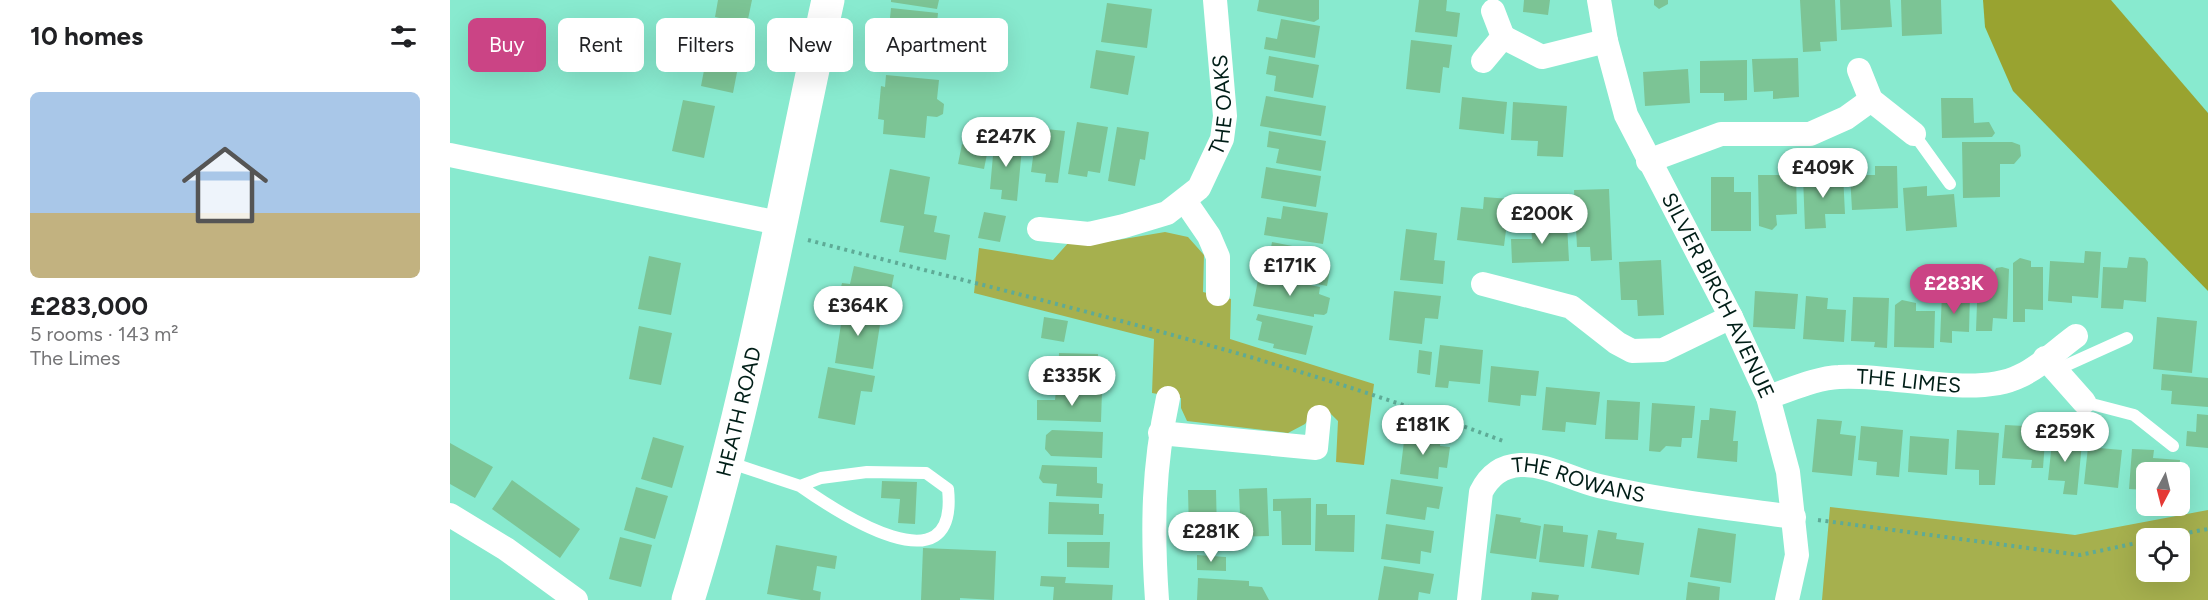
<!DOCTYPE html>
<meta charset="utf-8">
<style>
:root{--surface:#fff;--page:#f2f2f2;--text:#202124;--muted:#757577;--line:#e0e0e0;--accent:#cb4485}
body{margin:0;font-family:Figtree,sans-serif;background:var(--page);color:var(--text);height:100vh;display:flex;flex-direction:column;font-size:22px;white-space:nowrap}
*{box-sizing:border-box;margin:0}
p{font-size:20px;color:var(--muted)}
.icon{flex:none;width:33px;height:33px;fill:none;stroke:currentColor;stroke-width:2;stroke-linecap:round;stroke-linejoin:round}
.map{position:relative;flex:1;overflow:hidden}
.panel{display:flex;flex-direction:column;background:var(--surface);width:450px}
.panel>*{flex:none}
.banner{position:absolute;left:18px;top:18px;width:570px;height:54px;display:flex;gap:12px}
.needle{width:39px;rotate:187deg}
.tools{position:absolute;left:1686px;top:462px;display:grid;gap:12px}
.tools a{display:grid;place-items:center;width:54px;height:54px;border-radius:9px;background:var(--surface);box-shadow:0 6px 24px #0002;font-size:30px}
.price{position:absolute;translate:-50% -51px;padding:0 14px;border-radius:21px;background:#fff;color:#222;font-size:20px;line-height:39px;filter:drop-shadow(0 2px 3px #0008)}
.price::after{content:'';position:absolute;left:50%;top:36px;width:18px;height:14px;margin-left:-9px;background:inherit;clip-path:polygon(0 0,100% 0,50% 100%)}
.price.current{background:var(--accent);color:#fff}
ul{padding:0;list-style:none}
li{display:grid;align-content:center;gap:12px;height:318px;padding:0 30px}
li+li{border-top:2px solid var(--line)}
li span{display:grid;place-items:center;height:186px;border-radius:9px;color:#555}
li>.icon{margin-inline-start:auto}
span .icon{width:108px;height:108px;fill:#fffc;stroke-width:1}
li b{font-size:26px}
h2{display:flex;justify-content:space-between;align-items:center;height:72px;padding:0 30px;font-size:26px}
.pill{padding:0 21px;border-radius:9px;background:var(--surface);box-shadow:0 6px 24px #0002;font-size:21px;line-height:54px}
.pill.current{background:var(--accent);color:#fff}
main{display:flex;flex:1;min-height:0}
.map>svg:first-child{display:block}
.green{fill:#a6b04e;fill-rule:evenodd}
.forest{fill:#99a330}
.building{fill:#7cc495}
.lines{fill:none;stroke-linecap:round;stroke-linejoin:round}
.path{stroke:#5eab96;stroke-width:4;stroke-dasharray:3 4.5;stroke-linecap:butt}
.lane{stroke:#fff;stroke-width:12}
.street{stroke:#fff;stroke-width:24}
.secondary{stroke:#fff;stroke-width:33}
.labels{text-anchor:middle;stroke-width:5;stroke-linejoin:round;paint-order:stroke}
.street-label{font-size:21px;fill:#001e17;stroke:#dafef3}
</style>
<main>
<section class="panel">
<h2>10 homes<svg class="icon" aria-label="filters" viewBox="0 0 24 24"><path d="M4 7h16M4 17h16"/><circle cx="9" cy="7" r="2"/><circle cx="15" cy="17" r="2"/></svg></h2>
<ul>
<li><span style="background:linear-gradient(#a9c7e8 65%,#c2b280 0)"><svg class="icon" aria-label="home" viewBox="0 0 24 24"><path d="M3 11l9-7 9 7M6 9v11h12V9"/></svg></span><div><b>£283,000</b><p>5 rooms · 143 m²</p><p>The Limes</p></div></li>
</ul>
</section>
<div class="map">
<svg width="1758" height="600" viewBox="0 0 1758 600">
<rect width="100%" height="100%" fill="#88eacf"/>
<path class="green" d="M 715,232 L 738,237 L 754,255 L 753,292 L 781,299 L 780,339 L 924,384 L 914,465 L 886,462 L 888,421 L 879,412 L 865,410 L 855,424 L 838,433 L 737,421 L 731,408 L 731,398 L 702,393 L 704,339 L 524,293 L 529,248 L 603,260 L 619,242 L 662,241 Z
M 1380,507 L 1625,535 L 1758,510 L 1758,600 L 1372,600 ZM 1730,538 L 1730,572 L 1696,572 L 1696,538 Z"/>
<path class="forest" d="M 1533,0 L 1661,0 L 1758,113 L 1758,291 L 1563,91 L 1535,27 Z"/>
<path class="building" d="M 268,0 L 302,0 L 297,24 L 265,17 Z
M 441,0 L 489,0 L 487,9 L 441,2 Z
M 809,0 L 869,0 L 869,19 L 864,22 L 807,11 Z
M 969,0 L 997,0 L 996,11 L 1010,13 L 1007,37 L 965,32 Z
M 1074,0 L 1100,0 L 1098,15 L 1073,12 Z
M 1204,0 L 1218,0 L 1218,4 L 1209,9 L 1204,5 Z
M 1350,0 L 1385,0 L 1387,41 L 1370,42 L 1371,51 L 1353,52 Z
M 1390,0 L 1440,0 L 1442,27 L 1391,30 Z
M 1451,0 L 1491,0 L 1492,34 L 1452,36 Z
M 657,3 L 702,9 L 697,48 L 651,42 Z
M 441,8 L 488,13 L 483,63 L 436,58 Z
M 831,19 L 870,26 L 865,58 L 814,49 L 816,37 L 827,39 Z
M 261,34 L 293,41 L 283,93 L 251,86 Z
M 961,40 L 1002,45 L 999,68 L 993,67 L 990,93 L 956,89 Z
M 646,50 L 685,56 L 678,95 L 640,88 Z
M 819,56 L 869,65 L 863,98 L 824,91 L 826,76 L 816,74 Z
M 1348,58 L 1349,97 L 1323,99 L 1323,91 L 1304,92 L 1302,59 Z
M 1297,60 L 1297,100 L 1274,101 L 1274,93 L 1250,93 L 1250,61 Z
M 1238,69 L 1240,103 L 1195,106 L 1193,72 Z
M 436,75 L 489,80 L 487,99 L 494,104 L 493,114 L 487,117 L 477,116 L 475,138 L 433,134 L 434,120 L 428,119 L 431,86 L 435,87 Z
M 816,96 L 876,106 L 871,136 L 810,126 Z
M 1012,97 L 1057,102 L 1054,134 L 1009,129 Z
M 1491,98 L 1523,98 L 1524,123 L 1539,122 L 1545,133 L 1542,137 L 1492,138 Z
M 233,100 L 265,106 L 254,158 L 222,151 Z
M 1063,102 L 1117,106 L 1113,157 L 1087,156 L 1088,141 L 1061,140 Z
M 627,122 L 658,127 L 650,173 L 638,171 L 637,177 L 618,174 Z
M 667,127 L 699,132 L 695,160 L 690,159 L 685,186 L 658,181 Z
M 587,128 L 615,131 L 608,183 L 595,182 L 596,174 L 581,172 Z
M 819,131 L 876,141 L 871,171 L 826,163 L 829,149 L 817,147 Z
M 551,135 L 557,135 L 560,139 L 561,147 L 572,148 L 567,201 L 551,199 L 552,190 L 540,189 L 544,144 Z
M 1512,142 L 1562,142 L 1570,145 L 1571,156 L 1564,164 L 1550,164 L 1550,197 L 1513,198 Z
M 512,144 L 538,149 L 534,169 L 508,164 Z
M 1425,166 L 1447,166 L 1448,208 L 1402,210 L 1400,175 L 1425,175 Z
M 816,167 L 871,176 L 866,207 L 811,198 Z
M 440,169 L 480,177 L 474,214 L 487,216 L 484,232 L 500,235 L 496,260 L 449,252 L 454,226 L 430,222 Z
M 1393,174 L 1395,214 L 1375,214 L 1376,228 L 1355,229 L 1353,176 Z
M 1308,175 L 1346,175 L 1347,214 L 1326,215 L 1327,225 L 1322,230 L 1309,226 Z
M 1261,177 L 1284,177 L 1284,192 L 1301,192 L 1301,231 L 1261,231 Z
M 1477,186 L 1477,196 L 1504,194 L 1507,227 L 1456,231 L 1453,188 Z
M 1159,189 L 1162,260 L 1141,261 L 1140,247 L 1127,247 L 1124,190 Z
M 1034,197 L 1060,199 L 1054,246 L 1007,240 L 1011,207 L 1033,209 Z
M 833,206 L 878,213 L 873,244 L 814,235 L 817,217 L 831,219 Z
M 534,212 L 556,216 L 550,242 L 528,238 Z
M 1117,224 L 1119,261 L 1062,263 L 1061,239 L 1082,239 L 1081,225 Z
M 956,229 L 987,233 L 984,260 L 995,261 L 993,284 L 950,280 Z
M 822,242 L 873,252 L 870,268 L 880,270 L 877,286 L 816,274 Z
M 1635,251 L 1651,252 L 1648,298 L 1622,296 L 1622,303 L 1598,301 L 1600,261 L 1634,263 Z
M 199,256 L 231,263 L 221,315 L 188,309 Z
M 1679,257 L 1695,258 L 1698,262 L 1696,302 L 1674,300 L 1673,309 L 1651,308 L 1653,267 L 1677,268 Z
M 1570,258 L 1581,261 L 1581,267 L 1593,267 L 1593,310 L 1575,309 L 1575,322 L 1563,322 L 1563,263 Z
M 1211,260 L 1214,315 L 1188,316 L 1187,300 L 1171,300 L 1169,262 Z
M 404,266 L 444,275 L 438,305 L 389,295 L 392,283 L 400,284 Z
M 1552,267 L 1559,269 L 1557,319 L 1543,318 L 1542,331 L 1526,331 L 1528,276 L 1543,276 L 1546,268 Z
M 809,275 L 870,287 L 869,294 L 880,298 L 877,313 L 874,315 L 864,314 L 864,317 L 803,306 Z
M 944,291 L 991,296 L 988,319 L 975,318 L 972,344 L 939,340 Z
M 1305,291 L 1348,294 L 1345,329 L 1303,327 Z
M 1492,292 L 1520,293 L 1519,332 L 1502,331 L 1502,343 L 1490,342 Z
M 1356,296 L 1378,298 L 1377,309 L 1396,310 L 1394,342 L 1353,339 Z
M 1403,297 L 1439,298 L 1437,348 L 1424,347 L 1425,342 L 1401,341 Z
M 1452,300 L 1466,303 L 1466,311 L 1485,311 L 1484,348 L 1444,347 L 1445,305 Z
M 394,305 L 432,312 L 423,369 L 385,363 Z
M 808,314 L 863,326 L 856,355 L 823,348 L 824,344 L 808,340 L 812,322 L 806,320 Z
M 594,317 L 618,321 L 614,342 L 591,338 Z
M 1707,317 L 1747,321 L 1742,373 L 1703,369 Z
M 189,326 L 222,333 L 211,385 L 179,379 Z
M 990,345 L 1033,350 L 1030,384 L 999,381 L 998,388 L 985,387 Z
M 969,350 L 982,352 L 980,375 L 967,373 Z
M 609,353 L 648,354 L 647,385 L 608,384 Z
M 1041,366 L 1089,371 L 1086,396 L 1071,395 L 1070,406 L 1038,402 Z
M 378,367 L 425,376 L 422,392 L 411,391 L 405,425 L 368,418 Z
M 1712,374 L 1758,378 L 1758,407 L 1721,404 L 1722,391 L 1711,390 Z
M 1096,387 L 1150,392 L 1146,425 L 1116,422 L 1115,432 L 1092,430 Z
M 606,390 L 652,391 L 651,422 L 587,420 L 587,400 L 605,400 Z
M 1157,400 L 1190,402 L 1188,440 L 1155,439 Z
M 1202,403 L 1245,406 L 1242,438 L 1232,438 L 1231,447 L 1216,446 L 1210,452 L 1199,451 Z
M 1260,408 L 1286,411 L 1283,441 L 1288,441 L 1287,462 L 1247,458 L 1251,420 L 1259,420 Z
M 1747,414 L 1758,415 L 1758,448 L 1736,446 L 1737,431 L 1746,432 Z
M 1367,419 L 1392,421 L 1390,434 L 1406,436 L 1402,476 L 1362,472 Z
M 1555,425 L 1596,427 L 1593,468 L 1581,468 L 1582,460 L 1552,458 Z
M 1411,426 L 1453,430 L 1449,477 L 1426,475 L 1427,462 L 1408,460 Z
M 602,430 L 653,432 L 652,458 L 601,456 L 595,449 L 596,435 Z
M 1507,430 L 1549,433 L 1545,485 L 1529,485 L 1529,470 L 1505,469 Z
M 955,433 L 991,438 L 990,446 L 1000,447 L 997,468 L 989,467 L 988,479 L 950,474 Z
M 1603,433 L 1618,434 L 1617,441 L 1632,443 L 1627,495 L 1613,494 L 1615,481 L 1598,480 Z
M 1460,436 L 1499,439 L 1497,475 L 1458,472 Z
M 203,437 L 234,446 L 222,488 L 191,479 Z
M 0,443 L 43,467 L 25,498 L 0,484 Z
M 1638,447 L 1672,450 L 1668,488 L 1634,484 Z
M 1682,449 L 1704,450 L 1703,458 L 1730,460 L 1729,472 L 1696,472 L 1696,490 L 1679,489 Z
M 592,465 L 647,467 L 647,483 L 653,484 L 652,498 L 606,496 L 607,484 L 593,483 L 589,478 Z
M 941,479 L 993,487 L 989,509 L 977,507 L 975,520 L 936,514 Z
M 62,480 L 130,529 L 110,558 L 42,509 Z
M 432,481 L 467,482 L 465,524 L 448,523 L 450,499 L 431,498 Z
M 186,487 L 218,496 L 205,539 L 174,530 Z
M 817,488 L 819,536 L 780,537 L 779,516 L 790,515 L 789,489 Z
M 738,490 L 766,490 L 767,533 L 739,533 Z
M 861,498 L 861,545 L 832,545 L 831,511 L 823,511 L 823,499 Z
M 599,502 L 649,504 L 649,514 L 654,514 L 653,535 L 598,534 Z
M 866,504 L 877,504 L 877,515 L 905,515 L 904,552 L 865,551 Z
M 1046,514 L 1071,518 L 1070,522 L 1091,526 L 1086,559 L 1040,553 Z
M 936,524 L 984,531 L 981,553 L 971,551 L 970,564 L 931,559 Z
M 1094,524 L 1113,526 L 1113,532 L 1138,535 L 1134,567 L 1089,562 Z
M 1248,528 L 1286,534 L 1281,583 L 1240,577 Z
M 1148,530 L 1167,533 L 1166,539 L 1194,543 L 1189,575 L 1141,568 Z
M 170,537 L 202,545 L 191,587 L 159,579 Z
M 617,542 L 660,542 L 659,568 L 617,567 Z
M 326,545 L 387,556 L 385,569 L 367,566 L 363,590 L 371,592 L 370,600 L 351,600 L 317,594 Z
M 473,548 L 546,551 L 544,600 L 510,598 L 510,600 L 471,600 Z
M 747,555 L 776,557 L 776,571 L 747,570 Z
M 934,566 L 984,574 L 980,594 L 969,592 L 968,600 L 928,600 Z
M 591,576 L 616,577 L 615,583 L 663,585 L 662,600 L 603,600 L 604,587 L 590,586 Z
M 748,578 L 799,581 L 799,586 L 812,587 L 819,600 L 747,600 Z
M 1238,582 L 1270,587 L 1269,600 L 1236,600 Z
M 1082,592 L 1109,595 L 1108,600 L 1081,600 Z"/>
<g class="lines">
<path class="path" d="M 358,240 C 591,301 828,355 1053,441
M 1368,520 L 1630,555 L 1696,541
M 1710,538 L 1758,529"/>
<path class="lane" d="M 1464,134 L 1500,184
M 1606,370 L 1677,338
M 1634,402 L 1684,415 L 1723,446
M 278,462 L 350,486 L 371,478 L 417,472 L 476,473 L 498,489 C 509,593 387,512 350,486"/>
<g class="street">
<path id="s1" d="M 1149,0 L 1156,41 L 1176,115 L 1281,317 L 1318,397 L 1338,472 L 1347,555 L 1337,600"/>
<path d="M 1053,37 L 1092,57 L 1156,41"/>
<path d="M 1033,61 L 1053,37 L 1043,11"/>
<path d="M 1409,70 L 1421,100 L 1464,134"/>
<path d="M 0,155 L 329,223"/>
<path d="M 1198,161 L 1271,134 L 1360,134 L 1396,118 L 1421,100"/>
<path d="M 735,201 L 759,236 L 768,257 L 768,294"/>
<path id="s2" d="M 589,229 L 639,234 L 674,226 L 717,213 L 749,188 L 772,139 L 775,116 L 765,0"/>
<path d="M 1033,284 L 1121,307 L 1167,343 L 1182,351 L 1213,350 L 1281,317"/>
<path d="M 1595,358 L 1634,402"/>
<path id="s3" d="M 1318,397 C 1340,390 1366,378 1389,377 C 1441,373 1524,399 1570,376 C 1590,367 1608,349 1626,336"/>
<path d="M 710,433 L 866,448 L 869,417"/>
<path d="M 0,515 L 56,549 L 126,600"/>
<path d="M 707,600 C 702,529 703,468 718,398"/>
<path id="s4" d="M 1019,600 L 1031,492 C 1039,476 1051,466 1070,465 C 1098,464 1123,480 1149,486 C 1213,501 1279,508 1344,517"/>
</g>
<path class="secondary" id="s5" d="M 238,600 C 299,405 334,199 378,0"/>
</g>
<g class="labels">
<g class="street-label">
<text dy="7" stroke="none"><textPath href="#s2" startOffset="260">THE OAKS</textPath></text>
<text dy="7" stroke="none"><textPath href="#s1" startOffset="321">SILVER BIRCH AVENUE</textPath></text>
<text dy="7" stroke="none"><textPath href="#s3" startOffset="144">THE LIMES</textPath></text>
<text dy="7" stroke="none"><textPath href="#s5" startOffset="195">HEATH ROAD</textPath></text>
<text dy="7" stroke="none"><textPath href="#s4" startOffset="219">THE ROWANS</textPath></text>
</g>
</g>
</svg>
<div class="tools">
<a><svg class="needle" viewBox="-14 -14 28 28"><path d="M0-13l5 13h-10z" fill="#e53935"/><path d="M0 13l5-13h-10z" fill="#757577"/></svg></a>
<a><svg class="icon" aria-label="locate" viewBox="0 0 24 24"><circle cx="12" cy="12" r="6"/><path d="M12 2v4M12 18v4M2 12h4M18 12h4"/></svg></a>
</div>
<b class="price" style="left:556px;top:168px">£247K</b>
<b class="price" style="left:1373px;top:199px">£409K</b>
<b class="price" style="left:1092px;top:245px">£200K</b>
<b class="price" style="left:840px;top:297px">£171K</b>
<b class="price current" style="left:1504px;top:315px">£283K</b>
<b class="price" style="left:408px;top:337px">£364K</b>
<b class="price" style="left:622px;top:407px">£335K</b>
<b class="price" style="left:973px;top:456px">£181K</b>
<b class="price" style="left:1615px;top:463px">£259K</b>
<b class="price" style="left:761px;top:563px">£281K</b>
<div class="banner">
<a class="pill current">Buy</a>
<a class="pill">Rent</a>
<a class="pill">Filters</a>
<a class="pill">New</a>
<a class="pill">Apartment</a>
</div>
</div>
</main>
